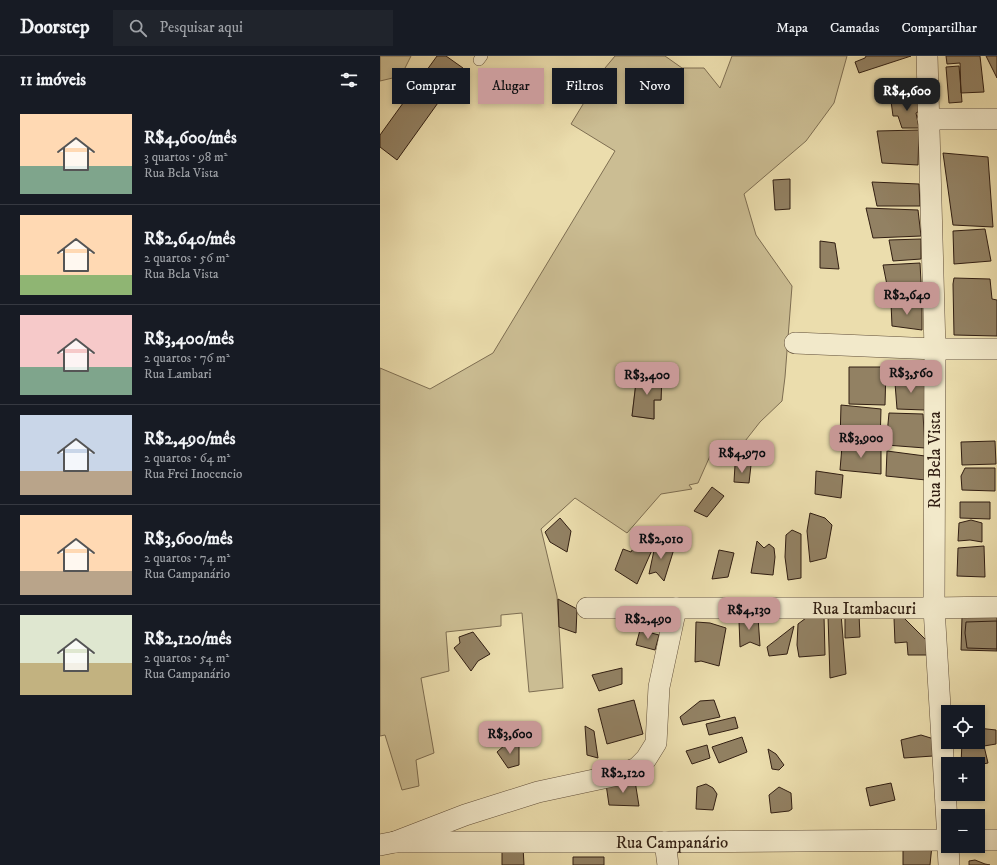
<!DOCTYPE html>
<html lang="pt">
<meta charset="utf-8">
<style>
:root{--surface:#171b24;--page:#20242c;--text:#f1f3f6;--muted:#9ea1a6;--line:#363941;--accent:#c59692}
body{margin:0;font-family:"IM FELL DW Pica",serif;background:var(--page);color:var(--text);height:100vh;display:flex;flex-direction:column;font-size:15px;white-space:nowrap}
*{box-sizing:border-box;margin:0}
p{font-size:13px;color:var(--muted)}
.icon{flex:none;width:22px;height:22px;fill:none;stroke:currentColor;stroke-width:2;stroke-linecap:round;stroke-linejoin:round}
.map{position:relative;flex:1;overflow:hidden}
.panel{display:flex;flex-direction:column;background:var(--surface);width:380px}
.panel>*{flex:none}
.banner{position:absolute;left:12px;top:12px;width:380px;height:36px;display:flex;gap:8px}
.controls{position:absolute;left:561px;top:649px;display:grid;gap:8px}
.controls a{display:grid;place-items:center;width:44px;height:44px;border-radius:0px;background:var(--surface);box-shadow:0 2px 6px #0003;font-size:20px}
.price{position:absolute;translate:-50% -34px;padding:0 9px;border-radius:8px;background:var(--accent);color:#111;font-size:13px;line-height:26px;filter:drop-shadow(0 1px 2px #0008)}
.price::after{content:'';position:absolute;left:50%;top:24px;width:12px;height:9px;margin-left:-6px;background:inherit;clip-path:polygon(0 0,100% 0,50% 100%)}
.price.selected{background:#222;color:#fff}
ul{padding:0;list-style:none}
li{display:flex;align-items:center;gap:12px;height:100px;padding:0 20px}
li+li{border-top:1px solid var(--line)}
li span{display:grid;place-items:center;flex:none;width:112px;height:80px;border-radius:0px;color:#555}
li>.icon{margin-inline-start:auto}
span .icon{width:48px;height:48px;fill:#fffc;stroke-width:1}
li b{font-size:17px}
h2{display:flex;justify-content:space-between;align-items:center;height:48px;padding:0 20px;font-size:17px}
.tag{padding:0 14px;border-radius:0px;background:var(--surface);box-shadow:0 2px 6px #0003;font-size:14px;line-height:36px}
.tag.selected{background:var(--accent);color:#111}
header{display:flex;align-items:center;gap:24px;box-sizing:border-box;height:56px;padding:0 20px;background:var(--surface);border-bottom:1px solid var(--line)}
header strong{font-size:19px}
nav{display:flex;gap:22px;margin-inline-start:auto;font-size:14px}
.search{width:280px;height:36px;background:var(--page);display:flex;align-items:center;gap:10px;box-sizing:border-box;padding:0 14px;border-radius:0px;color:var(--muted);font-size:15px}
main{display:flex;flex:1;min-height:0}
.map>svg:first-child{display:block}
.green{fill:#cbbd93;stroke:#7e6e52;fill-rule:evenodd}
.building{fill:#928163;stroke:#311e12}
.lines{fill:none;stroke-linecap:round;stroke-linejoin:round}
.lane-casing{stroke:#604e39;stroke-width:12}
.street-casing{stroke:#604e39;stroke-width:22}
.lane{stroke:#f2e9ca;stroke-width:11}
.street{stroke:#f2e9ca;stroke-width:21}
.labels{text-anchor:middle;stroke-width:4;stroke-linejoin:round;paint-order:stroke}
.street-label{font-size:17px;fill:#311e12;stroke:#f2e9ca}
</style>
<header>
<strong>Doorstep</strong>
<div class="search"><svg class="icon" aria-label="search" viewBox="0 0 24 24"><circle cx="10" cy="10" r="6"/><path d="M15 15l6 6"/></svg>Pesquisar aqui</div>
<nav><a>Mapa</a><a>Camadas</a><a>Compartilhar</a></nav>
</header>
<main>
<section class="panel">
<h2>11 imóveis<svg class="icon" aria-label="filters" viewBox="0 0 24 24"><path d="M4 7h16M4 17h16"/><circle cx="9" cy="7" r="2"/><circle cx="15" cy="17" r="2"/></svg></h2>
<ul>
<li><span style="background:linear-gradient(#ffd9b3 65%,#7fa58c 0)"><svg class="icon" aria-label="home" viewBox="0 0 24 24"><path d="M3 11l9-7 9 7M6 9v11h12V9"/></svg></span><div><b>R$4,600/mês</b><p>3 quartos · 98 m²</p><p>Rua Bela Vista</p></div></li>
<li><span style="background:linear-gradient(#ffd9b3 75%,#8fb573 0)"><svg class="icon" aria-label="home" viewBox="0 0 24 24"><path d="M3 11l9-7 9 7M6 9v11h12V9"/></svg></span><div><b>R$2,640/mês</b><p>2 quartos · 56 m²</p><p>Rua Bela Vista</p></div></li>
<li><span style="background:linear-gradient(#f6c9c9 65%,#7fa58c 0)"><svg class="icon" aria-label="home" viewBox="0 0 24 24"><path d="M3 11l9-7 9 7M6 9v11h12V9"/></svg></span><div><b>R$3,400/mês</b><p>2 quartos · 76 m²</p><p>Rua Lambari</p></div></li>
<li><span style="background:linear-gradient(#c9d6e8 70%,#b9a48a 0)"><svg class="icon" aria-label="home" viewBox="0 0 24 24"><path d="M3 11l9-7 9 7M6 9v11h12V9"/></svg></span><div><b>R$2,490/mês</b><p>2 quartos · 64 m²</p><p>Rua Frei Inocencio</p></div></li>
<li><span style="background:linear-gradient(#ffd9b3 70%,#b9a48a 0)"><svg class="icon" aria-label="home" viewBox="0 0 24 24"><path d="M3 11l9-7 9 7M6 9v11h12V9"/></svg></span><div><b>R$3,600/mês</b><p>2 quartos · 74 m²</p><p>Rua Campanário</p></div></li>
<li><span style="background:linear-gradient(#dfe7d0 60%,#c2b280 0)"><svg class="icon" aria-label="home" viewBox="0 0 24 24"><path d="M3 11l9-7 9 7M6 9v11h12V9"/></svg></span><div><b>R$2,120/mês</b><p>2 quartos · 54 m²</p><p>Rua Campanário</p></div></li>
</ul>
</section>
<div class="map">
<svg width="617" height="809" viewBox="0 0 617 809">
<rect width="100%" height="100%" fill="#ebddad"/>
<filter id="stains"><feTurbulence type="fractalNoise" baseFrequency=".005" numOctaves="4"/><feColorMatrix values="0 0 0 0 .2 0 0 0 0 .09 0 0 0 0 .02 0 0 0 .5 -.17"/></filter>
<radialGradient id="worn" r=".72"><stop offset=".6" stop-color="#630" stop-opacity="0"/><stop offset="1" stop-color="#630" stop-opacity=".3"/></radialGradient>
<path class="green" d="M 0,0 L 31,0 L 21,20 L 0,25 Z
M 235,0 L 285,0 L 302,12 L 324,12 L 340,32 L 352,0 L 467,0 L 454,47 L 426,85 L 364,138 L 376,179 L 412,230 L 405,321 L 402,345 L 380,366 L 351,403 L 330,400 L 318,427 L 309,429 L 312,433 L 281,438 L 247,477 L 195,442 L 161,473 L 177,540 L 183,632 L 149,636 L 142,557 L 121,559 L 121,570 L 66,576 L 69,615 L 41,622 L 54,697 L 36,704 L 39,730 L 22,734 L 5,679 L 0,680 L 0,312 L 50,333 L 113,297 L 235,95 L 191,68 L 225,12 ZM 257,318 L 281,321 L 281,344 L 274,344 L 274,363 L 252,360 Z"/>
<path class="building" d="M 57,0 L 66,0 L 83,12 L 17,104 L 0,91 L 0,79 Z
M 486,0 L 531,0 L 479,17 L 475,6 L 485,2 Z
M 566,0 L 600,0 L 604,36 L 581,37 L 580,7 L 567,8 Z
M 606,0 L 617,0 L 617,22 Z
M 579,10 L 582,46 L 569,47 L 566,11 Z
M 522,41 L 539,44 L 541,54 L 536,57 L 539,72 L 522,72 L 518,60 L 513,60 L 511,45 Z
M 539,74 L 538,109 L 502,107 L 497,75 Z
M 563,97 L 608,101 L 613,171 L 573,169 Z
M 410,123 L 410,153 L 395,154 L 393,124 Z
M 492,126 L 539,128 L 540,150 L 497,150 Z
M 486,152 L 538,154 L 541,180 L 493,182 Z
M 605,173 L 611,205 L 574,208 L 573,175 Z
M 541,183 L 541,203 L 513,205 L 509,184 Z
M 440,185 L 455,187 L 459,213 L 440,212 Z
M 540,207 L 542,244 L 510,244 L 503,209 Z
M 574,222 L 610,223 L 612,243 L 617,244 L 617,280 L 574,279 L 573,228 Z
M 511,247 L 542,248 L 542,274 L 512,270 Z
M 469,311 L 506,311 L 505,349 L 469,348 Z
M 257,318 L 282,321 L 281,344 L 274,344 L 274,363 L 252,360 Z
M 545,323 L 545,354 L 517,353 L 515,327 L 520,324 Z
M 461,349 L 501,353 L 500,388 L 460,385 Z
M 509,357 L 543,358 L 545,392 L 506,389 Z
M 615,385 L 616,408 L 582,409 L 581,386 Z
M 462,390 L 497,391 L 501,393 L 501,418 L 460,414 Z
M 507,395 L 545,400 L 546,424 L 506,420 Z
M 355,409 L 371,409 L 369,427 L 354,426 Z
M 585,412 L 615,412 L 615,435 L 582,434 L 581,420 Z
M 436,415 L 463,419 L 461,442 L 435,438 Z
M 332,431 L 344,440 L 327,461 L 314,455 Z
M 580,446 L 610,446 L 610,463 L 580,462 Z
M 430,457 L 445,462 L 452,469 L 446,502 L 430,506 L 427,475 Z
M 180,462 L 191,475 L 187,496 L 170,486 L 165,476 Z
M 591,464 L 602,467 L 602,486 L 590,484 L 578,485 L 579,467 Z
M 412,474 L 421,478 L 421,522 L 408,524 L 405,501 L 406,479 Z
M 262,477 L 276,485 L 257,528 L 235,514 L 243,493 L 251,496 Z
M 276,485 L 294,493 L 284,525 L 276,516 L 269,518 Z
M 377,485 L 384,492 L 389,488 L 394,492 L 395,501 L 393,519 L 371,517 Z
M 604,490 L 605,521 L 577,520 L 578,492 Z
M 339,494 L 354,497 L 348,521 L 332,523 Z
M 178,543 L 197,553 L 196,577 L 179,571 Z
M 461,558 L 466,618 L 450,622 L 448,560 Z
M 479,558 L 480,581 L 465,582 L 465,559 Z
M 430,559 L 444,560 L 445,599 L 419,601 L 417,589 L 418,568 Z
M 369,560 L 378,561 L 380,590 L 370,586 L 360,591 L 359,565 Z
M 582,561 L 617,561 L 617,595 L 581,594 Z
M 514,562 L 524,562 L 547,585 L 551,599 L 528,599 L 527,586 L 515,587 Z
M 617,565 L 617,593 L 587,592 L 585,577 L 586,566 Z
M 316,566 L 330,567 L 346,572 L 339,610 L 321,605 L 315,606 Z
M 414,570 L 407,598 L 389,600 L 387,591 Z
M 260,574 L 279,579 L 275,594 L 256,589 Z
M 93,576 L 110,598 L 98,605 L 91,615 L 74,592 L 80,587 L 79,581 Z
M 242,612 L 242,628 L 219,635 L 212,619 Z
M 254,644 L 263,678 L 227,688 L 218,653 Z
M 334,644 L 340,661 L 303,669 L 300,661 L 320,645 Z
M 355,661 L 358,672 L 329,679 L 326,668 Z
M 205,670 L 214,675 L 218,702 L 207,699 Z
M 598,672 L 616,674 L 616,688 L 604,690 L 608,707 L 598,709 L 581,708 L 582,686 L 598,686 Z
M 541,679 L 554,683 L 553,700 L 524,702 L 521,684 Z
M 362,681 L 367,696 L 339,707 L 332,691 Z
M 139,687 L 139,709 L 128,712 L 117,696 L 126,688 Z
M 327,689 L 330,702 L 312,708 L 306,695 Z
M 388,693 L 396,698 L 404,709 L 399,714 L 392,713 Z
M 255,725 L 259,750 L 229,749 L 226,728 Z
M 511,727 L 515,744 L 490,750 L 486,732 Z
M 326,728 L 333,732 L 337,738 L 333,754 L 316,753 L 317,731 Z
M 399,731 L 411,737 L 412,753 L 409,755 L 391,757 L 389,739 Z
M 552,789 L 550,809 L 523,809 L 523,792 Z
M 122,791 L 143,791 L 144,809 L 122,809 Z
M 193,801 L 224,801 L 224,809 L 193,809 Z
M 595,804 L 605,808 L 610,809 L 589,809 L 589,805 Z"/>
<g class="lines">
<defs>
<path id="lane" d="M 99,4 L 102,0"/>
<g id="street">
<path d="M 547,0 L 555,293 L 554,552 L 568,783"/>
<path d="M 548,63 L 617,63"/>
<path d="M 415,287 L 555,293 L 617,293"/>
<path id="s1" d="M 207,552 L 554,552 L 617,551"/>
<path d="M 598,784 L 617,784"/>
<path id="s2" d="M 15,786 L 285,786 L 568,784"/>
<path d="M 285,786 L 288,809"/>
<path d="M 0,789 L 15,786 L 85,759 L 158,736 L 242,718 L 257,712 L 266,703 L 276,687 L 279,631 L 296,552"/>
<path d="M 568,790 L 569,809"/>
</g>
</defs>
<use href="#lane" class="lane-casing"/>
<use href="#street" class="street-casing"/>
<use href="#lane" class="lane"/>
<use href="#street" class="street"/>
</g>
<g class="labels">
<g class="street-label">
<text transform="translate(554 404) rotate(-90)" y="6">Rua Bela Vista</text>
<text dy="6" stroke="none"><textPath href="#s1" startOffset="277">Rua Itambacuri</textPath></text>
<text dy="6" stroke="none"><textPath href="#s2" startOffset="277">Rua Campanário</textPath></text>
</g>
</g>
<rect width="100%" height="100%" filter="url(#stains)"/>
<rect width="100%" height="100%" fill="url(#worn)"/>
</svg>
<div class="controls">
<a><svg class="icon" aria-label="locate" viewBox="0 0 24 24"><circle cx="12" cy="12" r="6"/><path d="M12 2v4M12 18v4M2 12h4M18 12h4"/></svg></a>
<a>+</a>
<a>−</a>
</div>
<b class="price selected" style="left:527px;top:56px">R$4,600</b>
<b class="price" style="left:527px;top:260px">R$2,640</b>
<b class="price" style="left:531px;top:338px">R$3,560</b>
<b class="price" style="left:267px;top:340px">R$3,400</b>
<b class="price" style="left:481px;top:403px">R$3,900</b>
<b class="price" style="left:362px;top:418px">R$4,970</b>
<b class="price" style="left:281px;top:504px">R$2,010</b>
<b class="price" style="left:369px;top:575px">R$4,130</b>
<b class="price" style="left:268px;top:584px">R$2,490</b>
<b class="price" style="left:130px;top:699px">R$3,600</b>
<b class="price" style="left:243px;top:738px">R$2,120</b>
<div class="banner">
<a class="tag">Comprar</a>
<a class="tag selected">Alugar</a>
<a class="tag">Filtros</a>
<a class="tag">Novo</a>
</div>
</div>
</main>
